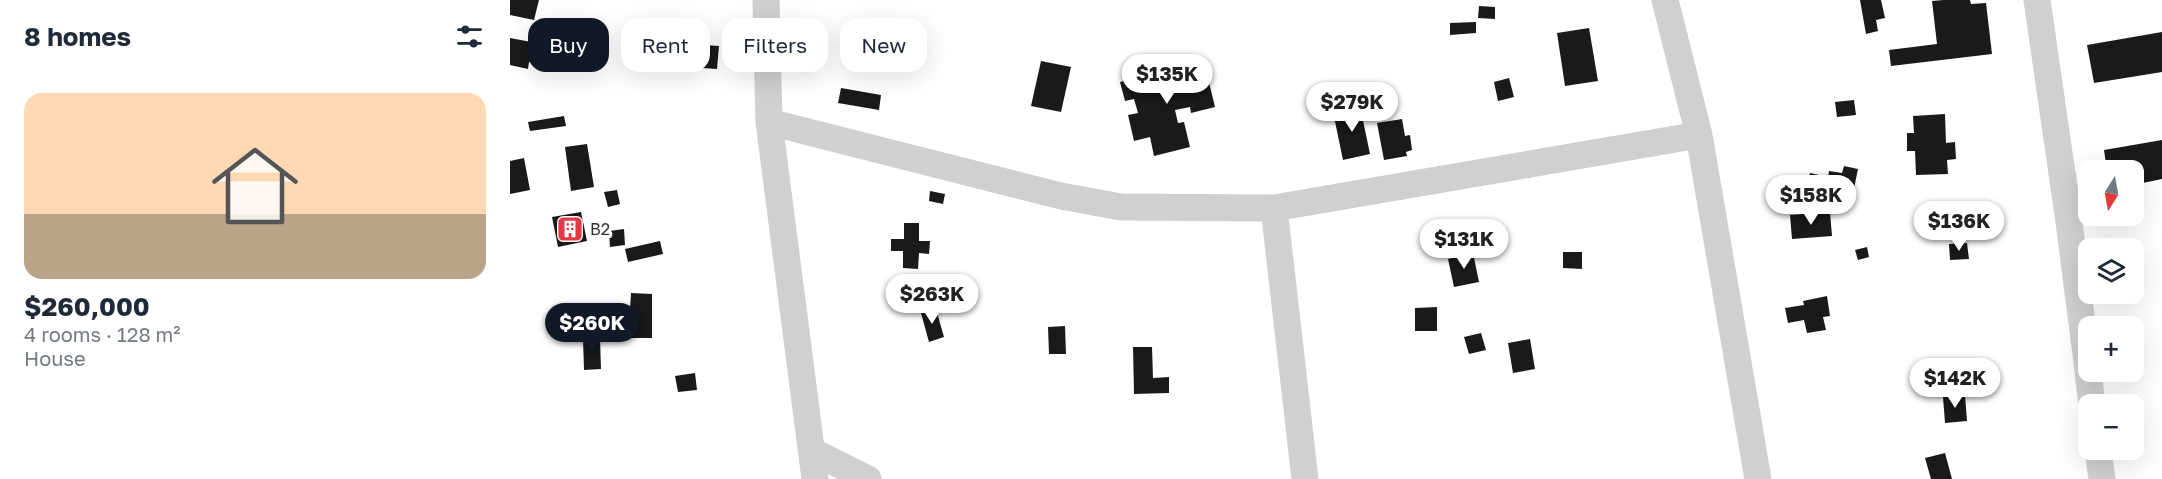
<!DOCTYPE html>
<meta charset="utf-8">
<style>
:root{--surface:#fff;--page:#f2f2f3;--text:#1f2937;--muted:#747a83;--line:#e0e1e3;--accent:#111827}
body{margin:0;font-family:"Golos Text",sans-serif;background:var(--page);color:var(--text);height:100vh;display:flex;flex-direction:column;font-size:22px;white-space:nowrap}
*{box-sizing:border-box;margin:0}
p{font-size:20px;color:var(--muted)}
.icon{flex:none;width:33px;height:33px;fill:none;stroke:currentColor;stroke-width:2;stroke-linecap:round;stroke-linejoin:round}
.map{position:relative;flex:1;overflow:hidden}
.drawer{display:flex;flex-direction:column;background:var(--surface);width:510px}
.drawer>*{flex:none}
.top-card{position:absolute;left:18px;top:18px;width:570px;height:54px;display:flex;gap:12px}
.needle{width:39px;rotate:191deg}
.buttons{position:absolute;left:1568px;top:160px;display:grid;gap:12px}
.buttons a{display:grid;place-items:center;width:66px;height:66px;border-radius:12px;background:var(--surface);box-shadow:0 6px 24px #0002;font-size:30px}
.price{position:absolute;translate:-50% -51px;padding:0 14px;border-radius:21px;background:#fff;color:#222;font-size:20px;line-height:39px;filter:drop-shadow(0 2px 3px #0008)}
.price::after{content:'';position:absolute;left:50%;top:36px;width:18px;height:14px;margin-left:-9px;background:inherit;clip-path:polygon(0 0,100% 0,50% 100%)}
.price.current{background:var(--accent);color:#fff}
ul{padding:0;list-style:none}
li{display:grid;align-content:center;gap:12px;height:318px;padding:0 24px}
li+li{border-top:2px solid var(--line)}
li span{display:grid;place-items:center;height:186px;border-radius:18px;color:#555}
li>.icon{margin-inline-start:auto}
span .icon{width:108px;height:108px;fill:#fffc;stroke-width:1}
li b{font-size:26px}
h2{display:flex;justify-content:space-between;align-items:center;height:72px;padding:0 24px;font-size:26px}
.tag{padding:0 21px;border-radius:18px;background:var(--surface);box-shadow:0 6px 24px #0002;font-size:21px;line-height:54px}
.tag.current{background:var(--accent);color:#fff}
main{display:flex;flex:1;min-height:0}
.map>svg:first-child{display:block}
.building{fill:#1a1a1a}
.lines{fill:none;stroke-linecap:round;stroke-linejoin:round}
.street{stroke:#d0d0d0;stroke-width:27}
.labels{text-anchor:middle;stroke-width:6;stroke-linejoin:round;paint-order:stroke}
.poi-label{font-size:16px;fill:#333;stroke:#fff;text-anchor:start}
</style>
<main>
<section class="drawer">
<h2>8 homes<svg class="icon" aria-label="filters" viewBox="0 0 24 24"><path d="M4 7h16M4 17h16"/><circle cx="9" cy="7" r="2"/><circle cx="15" cy="17" r="2"/></svg></h2>
<ul>
<li><span style="background:linear-gradient(#ffd9b3 65%,#b9a48a 0)"><svg class="icon" aria-label="home" viewBox="0 0 24 24"><path d="M3 11l9-7 9 7M6 9v11h12V9"/></svg></span><div><b>$260,000</b><p>4 rooms · 128 m²</p><p>House</p></div></li>
</ul>
</section>
<div class="map">
<svg width="1652" height="479" viewBox="0 0 1652 479">
<rect width="100%" height="100%" fill="#fff"/>
<path class="building" d="M 0,0 L 29,0 L 24,20 L 0,15 Z
M 1350,0 L 1371,0 L 1375,18 L 1366,20 L 1368,31 L 1356,34 Z
M 1433,0 L 1460,0 L 1461,4 L 1476,3 L 1482,54 L 1381,66 L 1379,50 L 1427,44 L 1422,1 Z
M 969,6 L 985,7 L 985,19 L 968,18 Z
M 966,22 L 966,33 L 940,35 L 940,23 Z
M 1079,28 L 1088,81 L 1055,86 L 1047,33 Z
M 61,30 L 82,35 L 78,50 L 58,45 Z
M 1652,32 L 1652,72 L 1584,83 L 1577,45 Z
M 0,38 L 32,44 L 29,64 L 19,62 L 18,69 L 0,65 Z
M 163,43 L 209,46 L 207,69 L 162,66 Z
M 531,61 L 561,67 L 551,112 L 521,106 Z
M 694,62 L 705,107 L 681,113 L 680,107 L 665,110 L 668,123 L 674,122 L 680,147 L 644,156 L 640,137 L 624,141 L 618,115 L 628,113 L 624,99 L 615,101 L 610,82 Z
M 999,78 L 1004,97 L 988,101 L 984,82 Z
M 331,88 L 371,95 L 369,110 L 328,103 Z
M 1344,100 L 1346,115 L 1327,117 L 1325,102 Z
M 850,106 L 860,154 L 833,160 L 823,112 Z
M 1435,114 L 1436,143 L 1445,142 L 1446,159 L 1437,160 L 1438,174 L 1406,175 L 1405,151 L 1397,151 L 1397,133 L 1404,133 L 1403,116 Z
M 54,116 L 56,126 L 20,131 L 18,122 Z
M 892,119 L 895,136 L 900,135 L 902,150 L 896,152 L 897,156 L 874,160 L 867,123 Z
M 1652,140 L 1652,179 L 1623,185 L 1623,171 L 1597,171 L 1594,150 Z
M 77,144 L 84,187 L 61,191 L 55,147 Z
M 14,158 L 20,190 L 0,194 L 0,161 Z
M 1334,166 L 1348,169 L 1340,208 L 1294,198 L 1300,173 L 1318,177 L 1319,171 L 1332,173 Z
M 107,190 L 110,204 L 98,207 L 94,192 Z
M 420,191 L 435,194 L 433,204 L 419,201 Z
M 71,212 L 77,241 L 48,247 L 42,217 Z
M 1320,212 L 1322,236 L 1282,239 L 1280,215 Z
M 394,223 L 409,223 L 409,241 L 420,241 L 419,254 L 409,253 L 408,269 L 393,268 L 393,251 L 381,251 L 381,239 L 394,239 Z
M 114,229 L 115,245 L 100,247 L 99,231 Z
M 150,241 L 153,254 L 118,262 L 115,249 Z
M 1457,243 L 1459,259 L 1440,260 L 1439,244 Z
M 1357,247 L 1359,257 L 1348,260 L 1345,250 Z
M 1053,252 L 1072,252 L 1072,269 L 1053,268 Z
M 963,253 L 969,282 L 944,287 L 938,259 Z
M 121,293 L 142,294 L 142,338 L 120,338 L 120,325 L 117,325 L 117,309 L 120,309 Z
M 1317,296 L 1320,316 L 1313,317 L 1316,330 L 1297,333 L 1294,320 L 1278,323 L 1275,308 L 1294,305 L 1293,301 Z
M 927,307 L 927,331 L 905,331 L 905,308 Z
M 426,309 L 434,337 L 419,342 L 411,313 Z
M 555,326 L 556,354 L 539,354 L 538,327 Z
M 971,333 L 976,350 L 959,354 L 954,337 Z
M 73,339 L 90,339 L 91,369 L 74,370 Z
M 1020,339 L 1025,369 L 1003,373 L 998,343 Z
M 623,347 L 642,347 L 643,378 L 659,377 L 659,393 L 624,394 Z
M 185,373 L 187,390 L 168,392 L 165,376 Z
M 1455,395 L 1457,421 L 1435,423 L 1433,397 Z
M 1435,453 L 1442,479 L 1421,479 L 1415,458 Z"/>
<g class="lines">
<path class="street" d="M 256,0 L 259,122 L 305,479
M 1527,0 L 1559,222 L 1578,370
M 259,122 L 551,196 L 611,207 L 764,208
M 1189,135 L 1248,479
M 1578,372 L 1582,405
M 1588,450 L 1592,479
M 302,451 L 358,479
M 795,479 L 764,208 L 1189,135 L 1155,0"/>
</g>
<defs>
<symbol id="building-square" viewBox="-11 -11 22 22"><rect x="-9" y="-9" width="18" height="18" rx="4" fill="#e63946" stroke="#fff"/><path d="M-4-6H4V6H1V3H-1V6H-4ZM-2.5-4.3h1.7v1.8h-1.7ZM.8-4.3h1.7v1.8H.8ZM-2.5-1h1.7V.8h-1.7ZM.8-1h1.7V.8H.8Z" fill="#fff"/></symbol>
</defs>
<g fill-rule="evenodd">
<use href="#building-square" x="45" y="214" width="30" height="30"/>
</g>
<g class="labels">
<g class="poi-label">
<text x="80" y="235">B2</text>
</g>
</g>
</svg>
<div class="buttons">
<a><svg class="needle" viewBox="-14 -14 28 28"><path d="M0-13l5 13h-10z" fill="#e53935"/><path d="M0 13l5-13h-10z" fill="#747a83"/></svg></a>
<a><svg class="icon" aria-label="layers" viewBox="0 0 24 24"><path d="M12 4l9 5-9 5-9-5zM3 14l9 5 9-5"/></svg></a>
<a>+</a>
<a>−</a>
</div>
<b class="price" style="left:657px;top:105px">$135K</b>
<b class="price" style="left:842px;top:133px">$279K</b>
<b class="price" style="left:1301px;top:226px">$158K</b>
<b class="price" style="left:1449px;top:252px">$136K</b>
<b class="price" style="left:954px;top:270px">$131K</b>
<b class="price" style="left:422px;top:325px">$263K</b>
<b class="price current" style="left:82px;top:354px">$260K</b>
<b class="price" style="left:1445px;top:409px">$142K</b>
<div class="top-card">
<a class="tag current">Buy</a>
<a class="tag">Rent</a>
<a class="tag">Filters</a>
<a class="tag">New</a>
</div>
</div>
</main>
